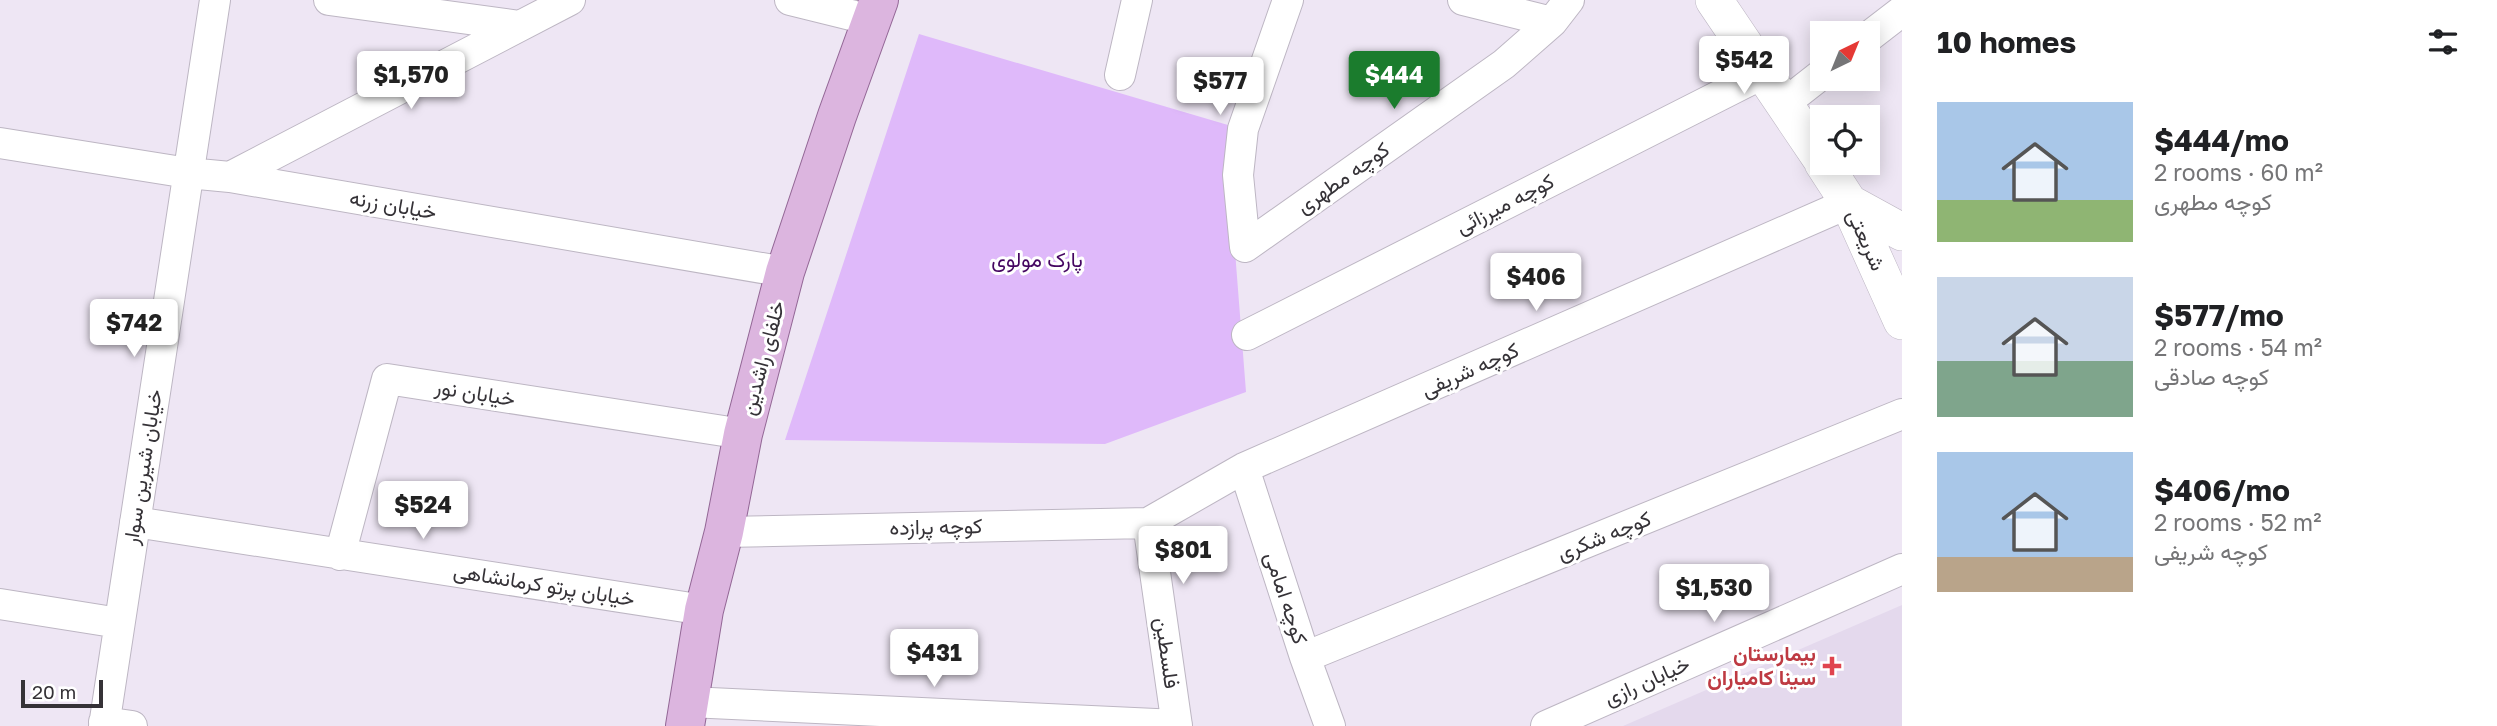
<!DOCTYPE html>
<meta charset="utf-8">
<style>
:root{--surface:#fff;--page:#f6f6f6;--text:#202124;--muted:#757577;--accent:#1b7c2d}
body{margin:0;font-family:"Golos Text",Vazirmatn,sans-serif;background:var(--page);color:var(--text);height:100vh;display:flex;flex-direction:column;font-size:26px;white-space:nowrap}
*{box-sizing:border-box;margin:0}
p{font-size:23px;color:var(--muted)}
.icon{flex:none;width:38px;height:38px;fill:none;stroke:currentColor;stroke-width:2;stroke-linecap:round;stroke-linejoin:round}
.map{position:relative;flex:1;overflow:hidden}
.panel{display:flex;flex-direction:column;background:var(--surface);width:595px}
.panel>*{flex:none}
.needle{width:46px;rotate:43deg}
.buttons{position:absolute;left:1810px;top:21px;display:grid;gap:14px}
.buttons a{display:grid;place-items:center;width:70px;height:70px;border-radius:0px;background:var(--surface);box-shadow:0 4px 18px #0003;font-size:35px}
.scale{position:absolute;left:21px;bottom:18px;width:82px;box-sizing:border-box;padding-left:7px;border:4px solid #353237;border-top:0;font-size:19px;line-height:24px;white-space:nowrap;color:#353237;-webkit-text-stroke:5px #fff;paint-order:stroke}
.price{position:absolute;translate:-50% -60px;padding:0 16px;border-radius:7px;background:#fff;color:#222;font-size:23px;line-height:46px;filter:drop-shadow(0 2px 4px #0008)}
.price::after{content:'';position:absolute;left:50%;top:42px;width:21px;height:16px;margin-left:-10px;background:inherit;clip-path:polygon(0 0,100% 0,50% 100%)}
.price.current{background:var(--accent);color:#fff}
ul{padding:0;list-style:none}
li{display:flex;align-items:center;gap:21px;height:175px;padding:0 35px}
li span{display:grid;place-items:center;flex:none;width:196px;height:140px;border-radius:0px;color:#555}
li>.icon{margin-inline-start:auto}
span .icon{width:84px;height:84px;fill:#fffc;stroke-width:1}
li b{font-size:30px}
h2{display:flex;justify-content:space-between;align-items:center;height:84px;padding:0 35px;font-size:30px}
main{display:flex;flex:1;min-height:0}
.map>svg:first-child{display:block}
.built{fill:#e4d9ed}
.green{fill:#dfb9fa}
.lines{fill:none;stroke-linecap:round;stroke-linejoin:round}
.minor-casing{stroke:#bdb6c3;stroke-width:32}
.tertiary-casing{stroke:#bdb6c3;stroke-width:38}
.primary-casing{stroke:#936796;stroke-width:40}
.minor{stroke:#fff;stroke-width:30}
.tertiary{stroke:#fff;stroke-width:37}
.primary{stroke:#dcb5df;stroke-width:38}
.health-dot{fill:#e0444e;stroke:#fff;stroke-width:2.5}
.labels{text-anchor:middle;stroke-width:6;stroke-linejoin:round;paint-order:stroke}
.street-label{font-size:21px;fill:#353237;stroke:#fff}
.park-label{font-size:21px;fill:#450661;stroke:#fff}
.health-label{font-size:21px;font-weight:bold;fill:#be3a42;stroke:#fff;text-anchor:end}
</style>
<main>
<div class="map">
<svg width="1902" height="726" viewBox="0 0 1902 726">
<rect width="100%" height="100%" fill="#eee6f4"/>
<path class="built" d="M 1902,605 L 1902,726 L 1623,726 Z"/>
<path class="green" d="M 919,34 L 1228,125 L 1236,264 L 1246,392 L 1105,444 L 785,440 Z"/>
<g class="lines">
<defs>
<path id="minor" d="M 329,0 L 520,26
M 790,0 L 871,20
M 1288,0 L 1243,129 L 1238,175 L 1245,247 L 1504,64 L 1552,22 L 1569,0
M 1463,0 L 1552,22
M 1867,38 L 1902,11
M 1120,75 L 1137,0
M 1785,103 L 1822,74
M 0,143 L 188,173 L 230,177 L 785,272
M 230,177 L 570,0
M 1247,335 L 1764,73
M 1244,468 L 1305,657 L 1330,726
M 135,522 L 704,610
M 724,532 L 1148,523
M 340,555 L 387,379 L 743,434
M 0,604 L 119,623
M 1305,657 L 1902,414
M 689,702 L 1177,725
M 104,722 L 132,726
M 104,726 L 215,0
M 1177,726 L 1148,523 L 1244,468 L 1849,203
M 1546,726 L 1902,569"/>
<path id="tertiary" d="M 1714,0 L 1822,160
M 1823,163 L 1849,203 L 1902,321
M 1849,203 L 1902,232"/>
<path id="primary" d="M 685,726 L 704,610 L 724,532 L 743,434 L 785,272 L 837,116 L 879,0"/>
</defs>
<use href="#minor" class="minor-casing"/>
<use href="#tertiary" class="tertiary-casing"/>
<use href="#primary" class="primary-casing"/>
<use href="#minor" class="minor"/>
<use href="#tertiary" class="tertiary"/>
<use href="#primary" class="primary"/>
</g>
<path class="health-dot" d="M1828.5 655.5h7v7h7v7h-7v7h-7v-7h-7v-7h7z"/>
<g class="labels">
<g class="street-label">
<text transform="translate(1343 178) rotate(-35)" y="7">کوچه مطهری</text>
<text transform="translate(1505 204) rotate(-27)" y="7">کوچه میرزائی</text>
<text transform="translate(393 205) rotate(10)" y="7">خیابان زرنه</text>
<text transform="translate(1866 240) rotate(66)" y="7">شریعتی</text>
<text transform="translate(763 358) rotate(-75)" y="7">خلفای راشدین</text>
<text transform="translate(1470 370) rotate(-24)" y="7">کوچه شریفی</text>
<text transform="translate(475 393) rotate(9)" y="7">خیابان نور</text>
<text transform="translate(143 467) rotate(-81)" y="7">خیابان شیرین سوار</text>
<text transform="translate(936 527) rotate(-1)" y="7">کوچه پرازده</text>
<text transform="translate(1604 536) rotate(-22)" y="7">کوچه شکری</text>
<text transform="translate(544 585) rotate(9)" y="7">خیابان پرتو کرمانشاهی</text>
<text transform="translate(1286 598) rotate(72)" y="7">کوچه امامی</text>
<text transform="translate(1167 653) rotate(82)" y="7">فلسطین</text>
<text transform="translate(1647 681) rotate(-24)" y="7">خیابان رازی</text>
</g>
<g class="park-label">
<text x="1037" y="267">پارک مولوی</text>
</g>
<g class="health-label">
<text x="1816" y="661">بیمارستان<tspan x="1816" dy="24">سینا کامیاران</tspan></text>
</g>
</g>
</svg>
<div class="buttons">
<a><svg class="needle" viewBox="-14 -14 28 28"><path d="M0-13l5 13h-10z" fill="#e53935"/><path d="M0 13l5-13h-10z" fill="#757577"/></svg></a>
<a><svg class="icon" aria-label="locate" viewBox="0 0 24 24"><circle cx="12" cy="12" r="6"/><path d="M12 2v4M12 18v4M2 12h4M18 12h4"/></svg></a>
</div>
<div class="scale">20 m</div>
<b class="price" style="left:1744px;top:96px">$542</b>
<b class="price" style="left:411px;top:111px">$1,570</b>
<b class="price current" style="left:1394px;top:111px">$444</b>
<b class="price" style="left:1220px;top:117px">$577</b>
<b class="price" style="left:1536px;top:313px">$406</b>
<b class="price" style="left:134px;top:359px">$742</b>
<b class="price" style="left:423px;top:541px">$524</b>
<b class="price" style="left:1183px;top:586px">$801</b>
<b class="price" style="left:1714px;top:624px">$1,530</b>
<b class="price" style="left:934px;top:689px">$431</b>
</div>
<section class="panel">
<h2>10 homes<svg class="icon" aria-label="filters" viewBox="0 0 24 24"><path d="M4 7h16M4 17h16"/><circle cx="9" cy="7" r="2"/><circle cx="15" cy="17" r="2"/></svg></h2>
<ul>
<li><span style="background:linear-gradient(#a9c7e8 70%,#8fb573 0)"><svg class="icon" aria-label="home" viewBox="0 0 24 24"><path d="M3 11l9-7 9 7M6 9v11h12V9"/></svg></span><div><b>$444/mo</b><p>2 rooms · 60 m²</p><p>کوچه مطهری</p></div></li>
<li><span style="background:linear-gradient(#c9d6e8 60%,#7fa58c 0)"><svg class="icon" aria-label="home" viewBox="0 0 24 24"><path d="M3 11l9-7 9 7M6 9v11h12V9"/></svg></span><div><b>$577/mo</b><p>2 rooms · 54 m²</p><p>کوچه صادقی</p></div></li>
<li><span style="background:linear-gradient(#a9c7e8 75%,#b9a48a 0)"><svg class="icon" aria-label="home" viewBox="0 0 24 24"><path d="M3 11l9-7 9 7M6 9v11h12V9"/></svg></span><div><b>$406/mo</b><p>2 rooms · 52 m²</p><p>کوچه شریفی</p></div></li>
</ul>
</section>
</main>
